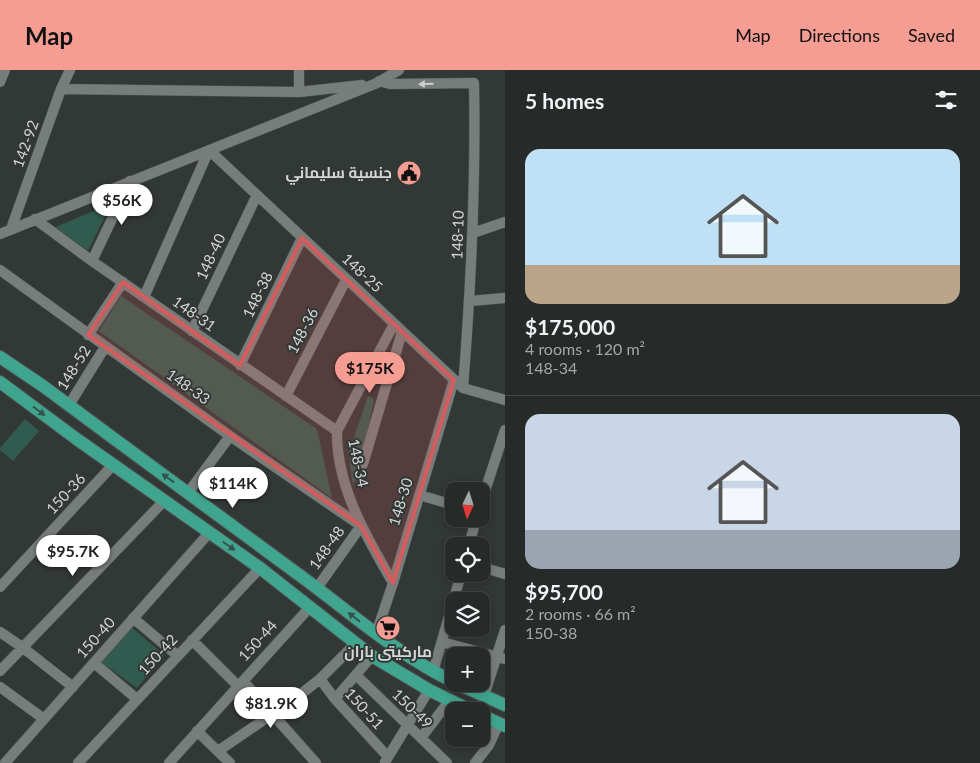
<!DOCTYPE html>
<meta charset="utf-8">
<style>
:root{--surface:#262a28;--page:#323634;--text:#f1f3f6;--muted:#a4a7a8;--line:#424645;--accent:#f59c93}
body{margin:0;font-family:Lato,Cairo,sans-serif;background:var(--page);color:var(--text);height:100vh;display:flex;flex-direction:column;font-size:19px;white-space:nowrap}
*{box-sizing:border-box;margin:0}
p{font-size:16px;color:var(--muted)}
.icon{flex:none;width:28px;height:28px;fill:none;stroke:currentColor;stroke-width:2;stroke-linecap:round;stroke-linejoin:round}
.map{position:relative;flex:1;overflow:hidden}
.drawer{display:flex;flex-direction:column;background:var(--surface);width:475px}
.drawer>*{flex:none}
.needle{width:32px;rotate:184deg}
.controls{position:absolute;left:445px;top:412px;display:grid;gap:10px}
.controls a{display:grid;place-items:center;width:45px;height:45px;border-radius:10px;background:var(--surface);box-shadow:0 2px 8px #0003,0 0 0 1px var(--line);font-size:25px}
.price{position:absolute;translate:-50% -42px;padding:0 11px;border-radius:18px;background:#fff;color:#222;font-size:16px;line-height:32px;filter:drop-shadow(0 1px 2px #0008)}
.price::after{content:'';position:absolute;left:50%;top:30px;width:15px;height:11px;margin-left:-8px;background:inherit;clip-path:polygon(0 0,100% 0,50% 100%)}
.price.selected{background:var(--accent);color:#111}
ul{padding:0;list-style:none}
li{display:grid;align-content:center;gap:10px;height:265px;padding:0 20px}
li+li{border-top:1px solid var(--line)}
li span{display:grid;place-items:center;height:155px;border-radius:15px;color:#555}
li>.icon{margin-inline-start:auto}
span .icon{width:90px;height:90px;fill:#fffc;stroke-width:1}
li b{font-size:21px}
h2{display:flex;justify-content:space-between;align-items:center;height:60px;padding:0 20px;font-size:21px}
header{display:flex;align-items:center;gap:30px;box-sizing:border-box;height:70px;padding:0 25px;background:var(--accent);color:#111}
header strong{font-size:24px}
nav{display:flex;gap:28px;margin-inline-start:auto;font-size:18px}
main{display:flex;flex:1;min-height:0}
.map>svg:first-child{display:block}
.green{fill:#315b4f}
.lines{fill:none;stroke-linecap:round;stroke-linejoin:round}
.minor-casing{stroke:#525654;stroke-width:11}
.major-casing{stroke:#525654;stroke-width:14}
.minor{stroke:#777d7b;stroke-width:10}
.major{stroke:#3fa58f;stroke-width:12}
.oneway{fill:#cbcecd}
.oneway2{fill:#35534c}
.marked{fill:#d55c5c;fill-opacity:0.2;stroke:#d55c5c;stroke-width:4;stroke-linejoin:round}
.labels{text-anchor:middle;stroke-width:4;stroke-linejoin:round;paint-order:stroke}
.street-label{font-size:15px;fill:#d4d7d6;stroke:#323836}
.poi-label{font-size:15px;font-weight:bold;fill:#d4d7d6;stroke:#323836;text-anchor:end}
</style>
<header>
<strong>Map</strong>
<nav><a>Map</a><a>Directions</a><a>Saved</a></nav>
</header>
<main>
<div class="map">
<svg width="505" height="693" viewBox="0 0 505 693">
<rect width="100%" height="100%" fill="#323836"/>
<path class="green" d="M 111,134 L 88,181 L 55,157 Z
M 121,226 L 317,359 L 332,428 L 99,261 Z
M 368,326 L 374,329 L 361,396 L 353,415 L 350,396 L 350,379 Z
M 25,349 L 39,361 L 13,391 L 0,380 L 0,378 Z
M 129,555 L 164,585 L 137,618 L 98,590 Z"/>
<g class="lines">
<defs>
<path id="minor" d="M 379,11 L 390,14 L 474,13 C 476,115 471,216 463,318
M 0,12 L 5,0
M 61,19 L 299,22 L 362,15
M 299,22 L 299,0
M 35,149 L 92,191 L 337,361
M 11,159 L 61,19 L 70,0
M 473,163 L 505,152
M 0,164 L 377,13 L 399,0
M 92,191 L 130,111
M 0,200 L 230,366 L 361,456 L 317,518
M 144,227 L 209,80 L 463,318 L 505,330
M 470,231 L 505,228
M 192,261 L 257,125
M 88,265 L 123,212
M 240,295 L 302,168
M 286,326 L 346,210
M 69,335 L 105,277
M 363,394 L 402,262
M 188,423 L 230,366
M 419,425 L 454,435
M 481,433 L 505,360
M 469,476 L 476,449
M 481,497 L 505,504
M 393,513 C 366,466 336,416 337,361 L 394,254
M 0,517 L 113,395
M 133,548 L 178,586
M 0,562 L 22,577 L 73,617
M 376,564 L 393,513 L 454,310
M 192,570 L 238,616
M 442,572 L 505,589
M 94,593 L 137,629
M 0,601 L 164,431
M 433,602 L 461,504
M 357,606 L 447,693
M 320,609 L 335,629 L 388,687
M 243,611 L 316,693
M 0,617 L 44,649
M 484,626 L 505,560
M 335,629 L 372,586
M 197,661 L 230,693
M 421,668 L 449,631
M 218,681 L 296,628 L 320,609 L 355,574
M 385,692 L 429,620
M 5,693 L 209,463
M 78,693 L 260,498
M 169,693 L 310,537
M 475,693 L 489,675 L 499,653"/>
<path id="major" d="M 0,287 L 43,316 C 129,380 215,443 302,507 C 351,543 398,585 454,612
M 0,312 L 78,370 L 260,498 L 372,586 L 429,620 L 472,641
M 458,614 L 505,635
M 481,645 L 505,656"/>
</defs>
<use href="#minor" class="minor-casing"/>
<use href="#major" class="major-casing"/>
<use href="#minor" class="minor"/>
<use href="#major" class="major"/>
</g>
<defs><path id="oneway-solid" d="M-6-.8H1V-3.2L6.5 0L1 3.2V.8H-6Z" transform="scale(1.25)"/></defs>
<use class="oneway" href="#oneway-solid" transform="translate(426 14) rotate(179)"/>
<g class="oneway2">
<use href="#oneway-solid" transform="translate(39 341) rotate(37)"/>
<use href="#oneway-solid" transform="translate(168 408) rotate(-144)"/>
<use href="#oneway-solid" transform="translate(229 476) rotate(35)"/>
<use href="#oneway-solid" transform="translate(354 547) rotate(-142)"/>
</g>
<path class="marked" d="M 302,168 L 454,310 L 393,513 L 361,456 L 88,265 L 123,212 L 240,295 Z"/>
<defs>
<symbol id="civic-disc" viewBox="-11 -11 22 22"><circle r="9.5" fill="#f59c93" stroke="#323836"/><path d="M-.6-6.5H3V-4.5H.6V-3L4-1V1h2V6H-6V1h2V-1L-.6-3ZM-1.2 2.5V6h2.4V2.5Z" fill="#111"/></symbol>
<symbol id="supermarket-disc" viewBox="-11 -11 22 22"><circle r="9.5" fill="#f59c93" stroke="#323836"/><path d="M-6-5.5h2.5l.6 2H6L4.5 2H-2.5L-4.4-4H-6ZM-1.5 3.2a1.3 1.3 0 1 0 .1 0ZM3 3.2a1.3 1.3 0 1 0 .1 0Z" fill="#111"/></symbol>
</defs>
<g fill-rule="evenodd">
<use href="#civic-disc" x="395" y="89" width="28" height="28"/>
<use href="#supermarket-disc" x="374" y="544" width="28" height="28"/>
</g>
<g class="labels">
<g class="street-label">
<text transform="translate(26 74) rotate(-70)" y="5">142-92</text>
<text transform="translate(458 165) rotate(-88)" y="5">148-10</text>
<text transform="translate(211 187) rotate(-65)" y="5">148-40</text>
<text transform="translate(362 203) rotate(43)" y="5">148-25</text>
<text transform="translate(258 225) rotate(-64)" y="5">148-38</text>
<text transform="translate(194 244) rotate(35)" y="5">148-31</text>
<text transform="translate(303 261) rotate(-62)" y="5">148-36</text>
<text transform="translate(74 298) rotate(-58)" y="5">148-52</text>
<text transform="translate(188 317) rotate(35)" y="5">148-33</text>
<text transform="translate(358 393) rotate(78)" y="5">148-34</text>
<text transform="translate(66 424) rotate(-47)" y="5">150-36</text>
<text transform="translate(401 432) rotate(-73)" y="5">148-30</text>
<text transform="translate(327 478) rotate(-55)" y="5">148-48</text>
<text transform="translate(96 568) rotate(-48)" y="5">150-40</text>
<text transform="translate(258 571) rotate(-48)" y="5">150-44</text>
<text transform="translate(158 585) rotate(-47)" y="5">150-42</text>
<text transform="translate(364 639) rotate(48)" y="5">150-51</text>
<text transform="translate(412 639) rotate(44)" y="5">150-49</text>
</g>
<g class="poi-label">
<text x="392" y="108">جنسية سليماني</text>
<text x="388" y="587" text-anchor="middle">ماركيتى باران</text>
</g>
</g>
</svg>
<div class="controls">
<a><svg class="needle" viewBox="-14 -14 28 28"><path d="M0-13l5 13h-10z" fill="#e53935"/><path d="M0 13l5-13h-10z" fill="#a4a7a8"/></svg></a>
<a><svg class="icon" aria-label="locate" viewBox="0 0 24 24"><circle cx="12" cy="12" r="6"/><path d="M12 2v4M12 18v4M2 12h4M18 12h4"/></svg></a>
<a><svg class="icon" aria-label="layers" viewBox="0 0 24 24"><path d="M12 4l9 5-9 5-9-5zM3 14l9 5 9-5"/></svg></a>
<a>+</a>
<a>−</a>
</div>
<b class="price" style="left:122px;top:156px">$56K</b>
<b class="price selected" style="left:370px;top:324px">$175K</b>
<b class="price" style="left:233px;top:439px">$114K</b>
<b class="price" style="left:73px;top:507px">$95.7K</b>
<b class="price" style="left:271px;top:659px">$81.9K</b>
</div>
<section class="drawer">
<h2>5 homes<svg class="icon" aria-label="filters" viewBox="0 0 24 24"><path d="M4 7h16M4 17h16"/><circle cx="9" cy="7" r="2"/><circle cx="15" cy="17" r="2"/></svg></h2>
<ul>
<li><span style="background:linear-gradient(#bfe0f5 75%,#b9a48a 0)"><svg class="icon" aria-label="home" viewBox="0 0 24 24"><path d="M3 11l9-7 9 7M6 9v11h12V9"/></svg></span><div><b>$175,000</b><p>4 rooms · 120 m²</p><p>148-34</p></div></li>
<li><span style="background:linear-gradient(#c9d6e8 75%,#9aa5b1 0)"><svg class="icon" aria-label="home" viewBox="0 0 24 24"><path d="M3 11l9-7 9 7M6 9v11h12V9"/></svg></span><div><b>$95,700</b><p>2 rooms · 66 m²</p><p>150-38</p></div></li>
</ul>
</section>
</main>
